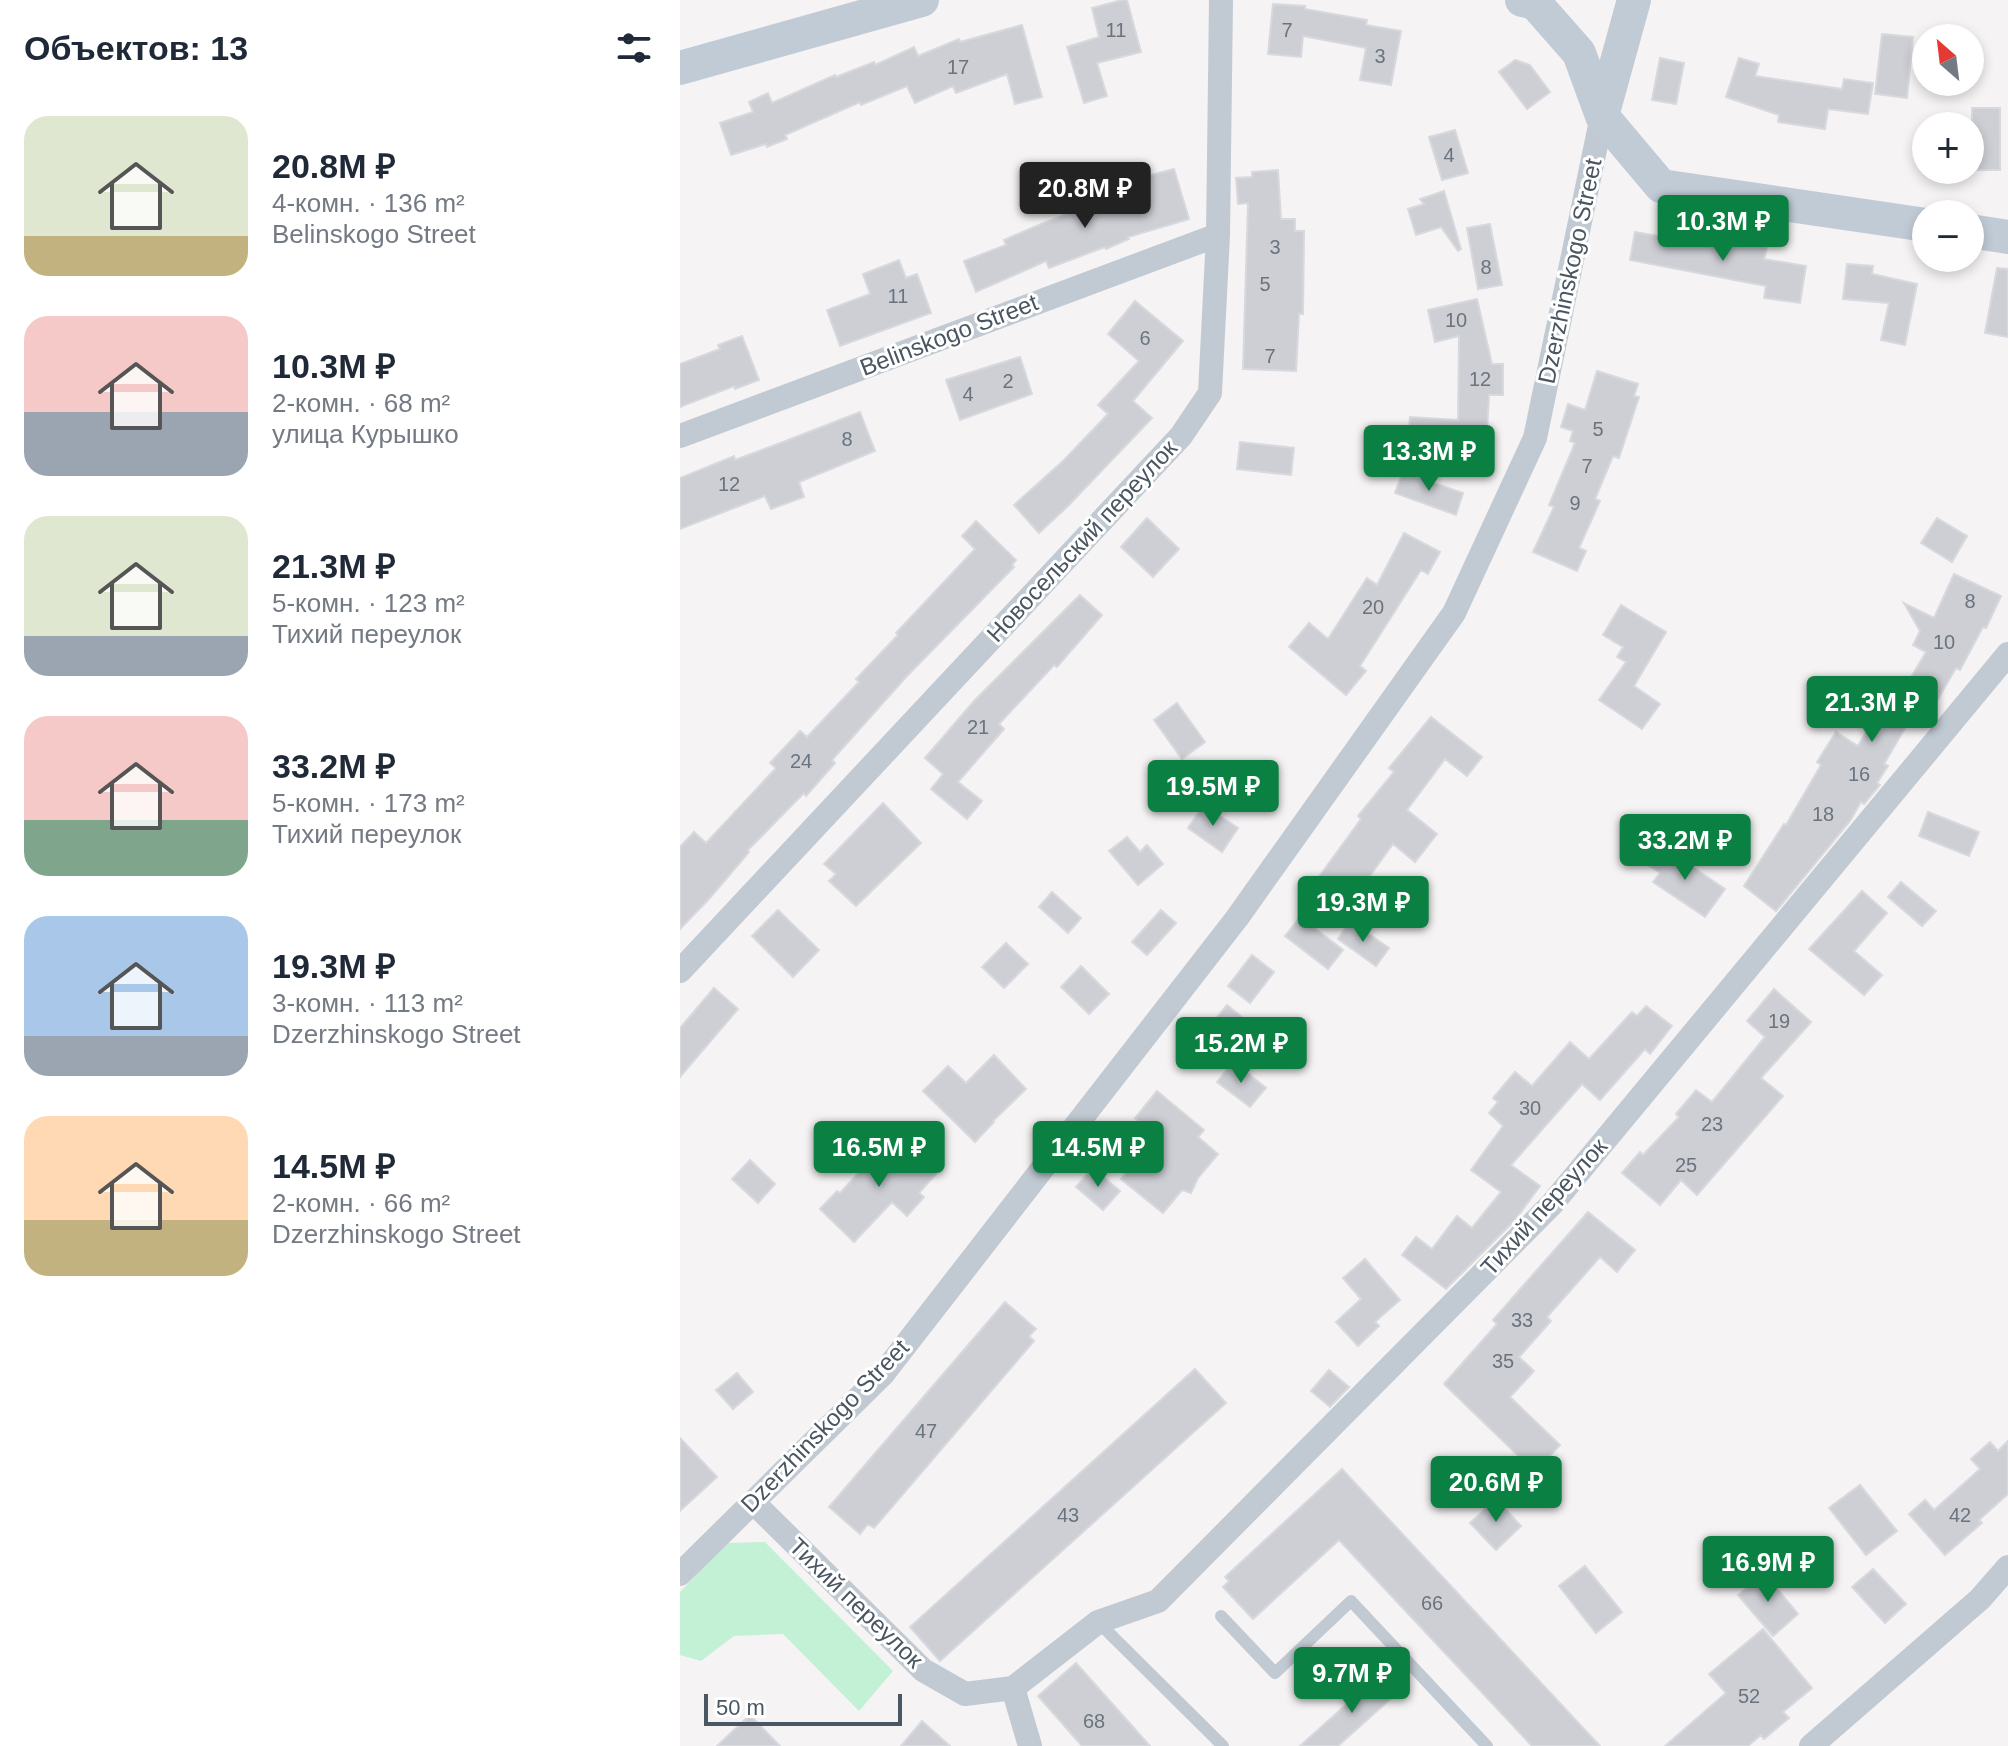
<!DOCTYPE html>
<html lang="ru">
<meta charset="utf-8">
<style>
:root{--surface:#fff;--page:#f2f2f3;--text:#1f2937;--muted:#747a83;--accent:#0b8043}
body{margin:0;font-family:Helvetica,sans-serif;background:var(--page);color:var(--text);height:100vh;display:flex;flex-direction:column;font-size:30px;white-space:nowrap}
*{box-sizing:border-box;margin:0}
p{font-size:26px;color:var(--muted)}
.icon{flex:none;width:44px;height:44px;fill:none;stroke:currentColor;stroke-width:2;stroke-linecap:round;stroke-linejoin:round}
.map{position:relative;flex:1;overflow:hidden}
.details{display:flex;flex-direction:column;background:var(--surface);width:680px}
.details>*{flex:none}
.needle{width:52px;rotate:332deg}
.fabs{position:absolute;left:1232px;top:24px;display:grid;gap:16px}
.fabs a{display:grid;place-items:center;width:72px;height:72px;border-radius:50%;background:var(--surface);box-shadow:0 4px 12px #0003;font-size:40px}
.scale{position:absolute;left:24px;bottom:20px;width:198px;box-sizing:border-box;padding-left:8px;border:4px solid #4a5661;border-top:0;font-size:22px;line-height:28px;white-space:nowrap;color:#4a5661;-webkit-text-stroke:6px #fff;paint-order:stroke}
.price{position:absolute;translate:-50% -68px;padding:0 18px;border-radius:8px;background:var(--accent);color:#fff;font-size:26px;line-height:52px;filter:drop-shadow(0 2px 4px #0008)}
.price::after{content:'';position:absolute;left:50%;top:48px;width:24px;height:18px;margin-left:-12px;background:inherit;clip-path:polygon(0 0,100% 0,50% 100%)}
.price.selected{background:#222;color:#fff}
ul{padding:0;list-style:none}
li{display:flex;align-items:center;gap:24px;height:200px;padding:0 24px}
li span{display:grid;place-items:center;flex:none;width:224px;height:160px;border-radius:24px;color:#555}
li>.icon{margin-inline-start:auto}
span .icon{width:96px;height:96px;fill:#fffc;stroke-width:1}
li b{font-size:34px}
h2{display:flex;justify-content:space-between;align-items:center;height:96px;padding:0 24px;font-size:34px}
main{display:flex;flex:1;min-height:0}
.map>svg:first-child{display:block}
.green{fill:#c3f1d5}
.building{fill:#cdcfd5;stroke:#d7d9de;stroke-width:2}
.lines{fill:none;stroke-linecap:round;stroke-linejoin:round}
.lane{stroke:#c1cad2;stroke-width:12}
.street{stroke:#c1cad2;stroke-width:24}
.secondary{stroke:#c1cbd6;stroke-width:34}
.labels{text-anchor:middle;stroke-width:6;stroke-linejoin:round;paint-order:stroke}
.number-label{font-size:20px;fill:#6b747e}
.street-label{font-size:24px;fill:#4a5661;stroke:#fff}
</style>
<main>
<section class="details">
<h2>Объектов: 13<svg class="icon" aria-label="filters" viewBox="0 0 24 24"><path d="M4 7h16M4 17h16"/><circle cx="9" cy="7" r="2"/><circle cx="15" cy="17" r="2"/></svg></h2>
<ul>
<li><span style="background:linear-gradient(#dfe7d0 75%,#c2b280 0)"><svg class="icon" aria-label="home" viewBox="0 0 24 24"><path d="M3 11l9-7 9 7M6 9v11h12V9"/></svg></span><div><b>20.8M ₽</b><p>4-комн. · 136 m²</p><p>Belinskogo Street</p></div></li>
<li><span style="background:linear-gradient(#f6c9c9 60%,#9aa5b1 0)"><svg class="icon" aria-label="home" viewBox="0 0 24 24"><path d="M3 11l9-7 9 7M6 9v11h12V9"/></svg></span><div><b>10.3M ₽</b><p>2-комн. · 68 m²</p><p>улица Курышко</p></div></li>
<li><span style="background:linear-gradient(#dfe7d0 75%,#9aa5b1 0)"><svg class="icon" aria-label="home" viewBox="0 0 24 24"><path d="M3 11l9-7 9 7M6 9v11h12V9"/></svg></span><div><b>21.3M ₽</b><p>5-комн. · 123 m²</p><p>Тихий переулок</p></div></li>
<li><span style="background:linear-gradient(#f6c9c9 65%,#7fa58c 0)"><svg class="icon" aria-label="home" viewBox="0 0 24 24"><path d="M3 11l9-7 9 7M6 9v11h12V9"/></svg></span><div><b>33.2M ₽</b><p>5-комн. · 173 m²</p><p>Тихий переулок</p></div></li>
<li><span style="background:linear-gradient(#a9c7e8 75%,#9aa5b1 0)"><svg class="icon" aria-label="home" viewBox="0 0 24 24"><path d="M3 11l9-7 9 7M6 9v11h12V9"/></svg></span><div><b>19.3M ₽</b><p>3-комн. · 113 m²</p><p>Dzerzhinskogo Street</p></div></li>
<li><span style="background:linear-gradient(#ffd9b3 65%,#c2b280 0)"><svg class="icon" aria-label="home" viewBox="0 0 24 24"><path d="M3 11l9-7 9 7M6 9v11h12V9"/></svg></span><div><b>14.5M ₽</b><p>2-комн. · 66 m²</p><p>Dzerzhinskogo Street</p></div></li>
</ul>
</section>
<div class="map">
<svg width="1328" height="1746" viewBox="0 0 1328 1746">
<rect width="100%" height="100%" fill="#f5f3f3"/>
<path class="green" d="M 85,1542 L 213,1671 L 179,1711 L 103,1634 L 54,1636 L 21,1661 L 0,1655 L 0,1592 L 46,1543 Z"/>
<path class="building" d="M 442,0 L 447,0 L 461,52 L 417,63 L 427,96 L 404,103 L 387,47 L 419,37 L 412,8 Z
M 593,4 L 625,6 L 625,9 L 687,20 L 686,25 L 721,31 L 711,85 L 680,80 L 686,48 L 623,36 L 621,57 L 588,54 Z
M 342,25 L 362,97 L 335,104 L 327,74 L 276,93 L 273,86 L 235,103 L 227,86 L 181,105 L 180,102 L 105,135 L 107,139 L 87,147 L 86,144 L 51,155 L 40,123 L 73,112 L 69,102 L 88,93 L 92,103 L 155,75 L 156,77 L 194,62 L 195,65 L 234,47 L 238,56 L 279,39 L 280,42 Z
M 1202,34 L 1233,37 L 1227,98 L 1195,94 Z
M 980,58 L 1004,63 L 996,104 L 972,100 Z
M 1059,58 L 1079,64 L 1075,76 L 1162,89 L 1164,79 L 1193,83 L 1188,114 L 1148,109 L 1145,129 L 1098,122 L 1099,115 L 1046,97 Z
M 835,60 L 850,65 L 870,92 L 847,109 L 819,72 Z
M 1292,108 L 1320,108 L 1320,170 L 1298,170 L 1298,146 L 1292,143 Z
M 775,130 L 788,173 L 762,180 L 749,137 Z
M 494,169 L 509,219 L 448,237 L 449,239 L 426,249 L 425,247 L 369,268 L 366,261 L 296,292 L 284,261 L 326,245 L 324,240 L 354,227 L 458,186 L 456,179 Z
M 598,170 L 601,219 L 615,219 L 615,231 L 624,231 L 623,314 L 619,314 L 616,371 L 563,369 L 568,203 L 558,204 L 556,178 L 572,177 L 572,172 Z
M 764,191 L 781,249 L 778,251 L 761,227 L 736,235 L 728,209 L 744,204 L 740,199 Z
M 810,224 L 822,285 L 798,289 L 787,228 Z
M 955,232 L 1030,245 L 1031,238 L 1087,247 L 1084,259 L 1126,266 L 1120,303 L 1084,298 L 1086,286 L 950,260 Z
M 219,260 L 226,278 L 237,274 L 251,313 L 160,346 L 147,310 L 190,294 L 183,274 Z
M 1167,264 L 1193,266 L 1192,274 L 1237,284 L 1225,345 L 1201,340 L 1209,303 L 1163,299 Z
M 1317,268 L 1328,269 L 1328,337 L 1305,333 Z
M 797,299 L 812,364 L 823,364 L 823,395 L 809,395 L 806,448 L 728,444 L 730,417 L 778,420 L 779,336 L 755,342 L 748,310 Z
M 455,301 L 503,341 L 453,401 L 472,418 L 388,506 L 359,533 L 334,505 L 383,461 L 428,414 L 418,405 L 459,361 L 428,334 Z
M 62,336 L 79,380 L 55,389 L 54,386 L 0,407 L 0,364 L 40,349 L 38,345 Z
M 340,357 L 352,394 L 280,420 L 266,380 Z
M 917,371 L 958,384 L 954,396 L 959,397 L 939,458 L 933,456 L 915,499 L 920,501 L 899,548 L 906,551 L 897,571 L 853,552 L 874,507 L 869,505 L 895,443 L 890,441 L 893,431 L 881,427 L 888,404 L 905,410 Z
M 180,412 L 195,451 L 119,482 L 124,497 L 91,509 L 85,496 L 0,529 L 0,478 L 54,456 L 55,460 L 103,442 Z
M 560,442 L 614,448 L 611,475 L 557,469 Z
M 723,472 L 783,493 L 776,515 L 715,493 Z
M 467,518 L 499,549 L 473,577 L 441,547 Z
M 1257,518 L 1287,536 L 1272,562 L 1241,543 Z
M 296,521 L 336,560 L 332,565 L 334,567 L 227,676 L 152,760 L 155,763 L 126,796 L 124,793 L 68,850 L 69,852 L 29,899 L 0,929 L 0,847 L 14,832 L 26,843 L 96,768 L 90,763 L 120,731 L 127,737 L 179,682 L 176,679 L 218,635 L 216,633 L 295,549 L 282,536 Z
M 724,533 L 760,552 L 748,574 L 741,570 L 680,666 L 686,671 L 666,695 L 609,647 L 629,623 L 648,639 L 687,578 L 697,585 Z
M 1274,574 L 1321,596 L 1306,628 L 1303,627 L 1280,670 L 1276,668 L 1243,725 L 1231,718 L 1204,764 L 1208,766 L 1197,783 L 1200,785 L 1184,804 L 1181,802 L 1170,821 L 1096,911 L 1064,886 L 1104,824 L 1106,825 L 1141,765 L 1137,762 L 1156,732 L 1178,746 L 1198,712 L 1207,718 L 1246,652 L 1233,645 L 1240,631 L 1224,603 L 1254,618 Z
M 400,595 L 422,615 L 377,667 L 374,665 L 319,724 L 324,729 L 278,782 L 302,801 L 287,819 L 251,789 L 263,774 L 245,758 L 294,701 Z
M 941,605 L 986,632 L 954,686 L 980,704 L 962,729 L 919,700 L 946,662 L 937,657 L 943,647 L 923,635 Z
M 497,703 L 525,742 L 502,759 L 474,720 Z
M 751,717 L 802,757 L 787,776 L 765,759 L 727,810 L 757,834 L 735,862 L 713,844 L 671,902 L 638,878 L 681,819 L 678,816 L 714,772 L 709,768 Z
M 203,803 L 241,843 L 176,906 L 149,881 L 156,874 L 144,864 Z
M 524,805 L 558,828 L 542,852 L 508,828 Z
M 1248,812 L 1299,832 L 1289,856 L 1239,836 Z
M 447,837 L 460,852 L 467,845 L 483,864 L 458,885 L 429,851 Z
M 980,845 L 1045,889 L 1025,917 L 973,882 L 980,873 L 966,864 Z
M 1221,882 L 1256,911 L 1242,926 L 1208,897 Z
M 1182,891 L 1207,913 L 1174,951 L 1202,975 L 1184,995 L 1129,949 Z
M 372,892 L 401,918 L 388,933 L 359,907 Z
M 98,910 L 139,950 L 113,977 L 72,936 Z
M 481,910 L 496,923 L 467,955 L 452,942 Z
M 620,917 L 663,950 L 648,969 L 605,936 Z
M 670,921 L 709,948 L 696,966 L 658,939 Z
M 326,943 L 348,964 L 324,988 L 302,967 Z
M 572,955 L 594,972 L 570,1003 L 548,986 Z
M 401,966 L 429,994 L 409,1014 L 381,987 Z
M 34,988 L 58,1009 L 0,1077 L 0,1028 Z
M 1094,989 L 1131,1022 L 1081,1078 L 1103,1096 L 1017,1195 L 1001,1180 L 980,1205 L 942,1173 L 960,1152 L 963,1155 L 999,1117 L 996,1114 L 1016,1090 L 1032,1102 L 1085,1037 L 1067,1021 Z
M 547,1005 L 574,1027 L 553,1052 L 527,1030 Z
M 966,1006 L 992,1026 L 970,1054 L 965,1049 L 920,1100 L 902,1084 L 831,1165 L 860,1186 L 835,1220 L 766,1289 L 722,1255 L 736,1237 L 752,1249 L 777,1216 L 792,1228 L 821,1192 L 791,1170 L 823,1126 L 809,1113 L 818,1102 L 813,1098 L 835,1072 L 852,1086 L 890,1042 L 909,1059 L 952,1012 L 957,1016 Z
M 314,1055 L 346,1089 L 313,1121 L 314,1122 L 295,1142 L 243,1091 L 268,1066 L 286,1083 Z
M 553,1062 L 586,1088 L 570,1107 L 537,1082 Z
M 477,1091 L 524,1130 L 518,1137 L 538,1154 L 518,1178 L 511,1193 L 502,1190 L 483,1213 L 441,1179 L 477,1136 L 455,1118 Z
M 213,1136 L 256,1174 L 239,1193 L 244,1197 L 227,1216 L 212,1202 L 174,1242 L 140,1209 L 157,1191 L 160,1193 Z
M 70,1160 L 95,1184 L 78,1203 L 52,1179 Z
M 413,1168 L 440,1191 L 423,1210 L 396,1187 Z
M 908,1212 L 955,1250 L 937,1272 L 920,1257 L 867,1317 L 871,1321 L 839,1357 L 854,1371 L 830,1397 L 880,1445 L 855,1472 L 764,1384 L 817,1324 L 813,1320 Z
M 685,1259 L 720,1300 L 695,1322 L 699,1326 L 678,1346 L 656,1322 L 681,1299 L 663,1278 Z
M 325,1302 L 356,1329 L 349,1336 L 354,1341 L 194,1528 L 188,1524 L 180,1534 L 149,1507 Z
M 515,1369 L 546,1403 L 260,1661 L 230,1627 Z
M 649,1370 L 669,1387 L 650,1407 L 631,1391 Z
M 57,1373 L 73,1392 L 53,1409 L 36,1390 Z
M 0,1438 L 37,1477 L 0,1511 Z
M 1328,1441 L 1328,1494 L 1299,1520 L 1302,1523 L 1265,1555 L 1229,1514 L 1245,1500 L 1254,1510 L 1300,1469 L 1291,1459 L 1310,1442 L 1318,1451 Z
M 662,1469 L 920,1746 L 852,1746 L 659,1540 L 573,1619 L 543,1587 L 549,1581 L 545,1577 Z
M 1180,1485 L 1217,1531 L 1186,1555 L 1149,1508 Z
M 816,1499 L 841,1526 L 816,1550 L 790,1523 Z
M 905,1566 L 942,1612 L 916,1633 L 879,1586 Z
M 1193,1569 L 1226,1604 L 1205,1623 L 1172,1587 Z
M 1084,1573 L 1118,1614 L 1093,1636 L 1058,1595 Z
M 1083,1629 L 1132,1688 L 1103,1712 L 1109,1718 L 1084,1739 L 1081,1735 L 1068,1746 L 985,1746 L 1046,1693 L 1029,1674 Z
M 396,1663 L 470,1746 L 402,1746 L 358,1696 Z
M 698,1676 L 715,1695 L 658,1746 L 620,1746 Z
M 70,1715 L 100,1746 L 37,1746 Z
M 242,1721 L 270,1746 L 221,1746 Z"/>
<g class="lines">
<path class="lane" d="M 541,1616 L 595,1673 L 671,1601 L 807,1746
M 418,1622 L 543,1746"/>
<path class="street" d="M 0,436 L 538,235
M 0,971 L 501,436 L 530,393 L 538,235 L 541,0
M 73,1502 L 243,1670 L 285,1694 L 333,1688 L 418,1622 L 478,1601 L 872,1204 L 1328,654
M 0,1574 L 203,1374 L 557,918 L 774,613 L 855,438 L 922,116
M 333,1688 L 350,1746
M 1131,1746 L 1300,1599 L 1328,1567"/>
<path class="secondary" d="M 842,0 L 855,3 L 899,53 L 922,116 L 981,186 L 1246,225
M 0,68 L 242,0
M 922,116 L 954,0
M 1290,231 L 1328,237"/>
</g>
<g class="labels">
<g class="number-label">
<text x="436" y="37">11</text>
<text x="607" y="37">7</text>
<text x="700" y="63">3</text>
<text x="278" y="74">17</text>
<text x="769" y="162">4</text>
<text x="595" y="254">3</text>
<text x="806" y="274">8</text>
<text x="585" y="291">5</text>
<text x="218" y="303">11</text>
<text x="776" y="327">10</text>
<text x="465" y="345">6</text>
<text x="590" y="363">7</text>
<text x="800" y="386">12</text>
<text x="328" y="388">2</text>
<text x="288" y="401">4</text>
<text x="918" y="436">5</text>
<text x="167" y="446">8</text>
<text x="907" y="473">7</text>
<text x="49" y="491">12</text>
<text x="895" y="510">9</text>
<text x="1290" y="608">8</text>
<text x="693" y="614">20</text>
<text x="1264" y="649">10</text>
<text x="298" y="734">21</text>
<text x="121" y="768">24</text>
<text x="1179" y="781">16</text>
<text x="1143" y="821">18</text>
<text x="1099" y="1028">19</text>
<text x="850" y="1115">30</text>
<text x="1032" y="1131">23</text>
<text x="1006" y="1172">25</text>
<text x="842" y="1327">33</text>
<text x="823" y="1368">35</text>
<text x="246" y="1438">47</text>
<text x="388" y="1522">43</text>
<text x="1280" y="1522">42</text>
<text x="752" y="1610">66</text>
<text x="1069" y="1703">52</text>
<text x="414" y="1728">68</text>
</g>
<g class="street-label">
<text transform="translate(890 271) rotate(-78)" y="8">Dzerzhinskogo Street</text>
<text transform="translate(269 335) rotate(-21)" y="8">Belinskogo Street</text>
<text transform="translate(402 541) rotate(-47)" y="8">Новосельский переулок</text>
<text transform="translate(864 1207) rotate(-48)" y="8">Тихий переулок</text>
<text transform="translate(145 1426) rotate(-46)" y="8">Dzerzhinskogo Street</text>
<text transform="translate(176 1603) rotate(44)" y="8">Тихий переулок</text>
</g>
</g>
</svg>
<div class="fabs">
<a><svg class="needle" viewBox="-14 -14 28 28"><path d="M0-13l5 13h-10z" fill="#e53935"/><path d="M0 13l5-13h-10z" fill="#747a83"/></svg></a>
<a>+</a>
<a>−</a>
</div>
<div class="scale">50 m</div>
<b class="price selected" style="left:405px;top:230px">20.8M ₽</b>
<b class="price" style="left:1043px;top:263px">10.3M ₽</b>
<b class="price" style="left:749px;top:493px">13.3M ₽</b>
<b class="price" style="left:1192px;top:744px">21.3M ₽</b>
<b class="price" style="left:533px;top:828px">19.5M ₽</b>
<b class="price" style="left:1005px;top:882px">33.2M ₽</b>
<b class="price" style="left:683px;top:944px">19.3M ₽</b>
<b class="price" style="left:561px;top:1085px">15.2M ₽</b>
<b class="price" style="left:199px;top:1189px">16.5M ₽</b>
<b class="price" style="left:418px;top:1189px">14.5M ₽</b>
<b class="price" style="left:816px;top:1524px">20.6M ₽</b>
<b class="price" style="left:1088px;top:1604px">16.9M ₽</b>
<b class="price" style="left:672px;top:1715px">9.7M ₽</b>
</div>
</main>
